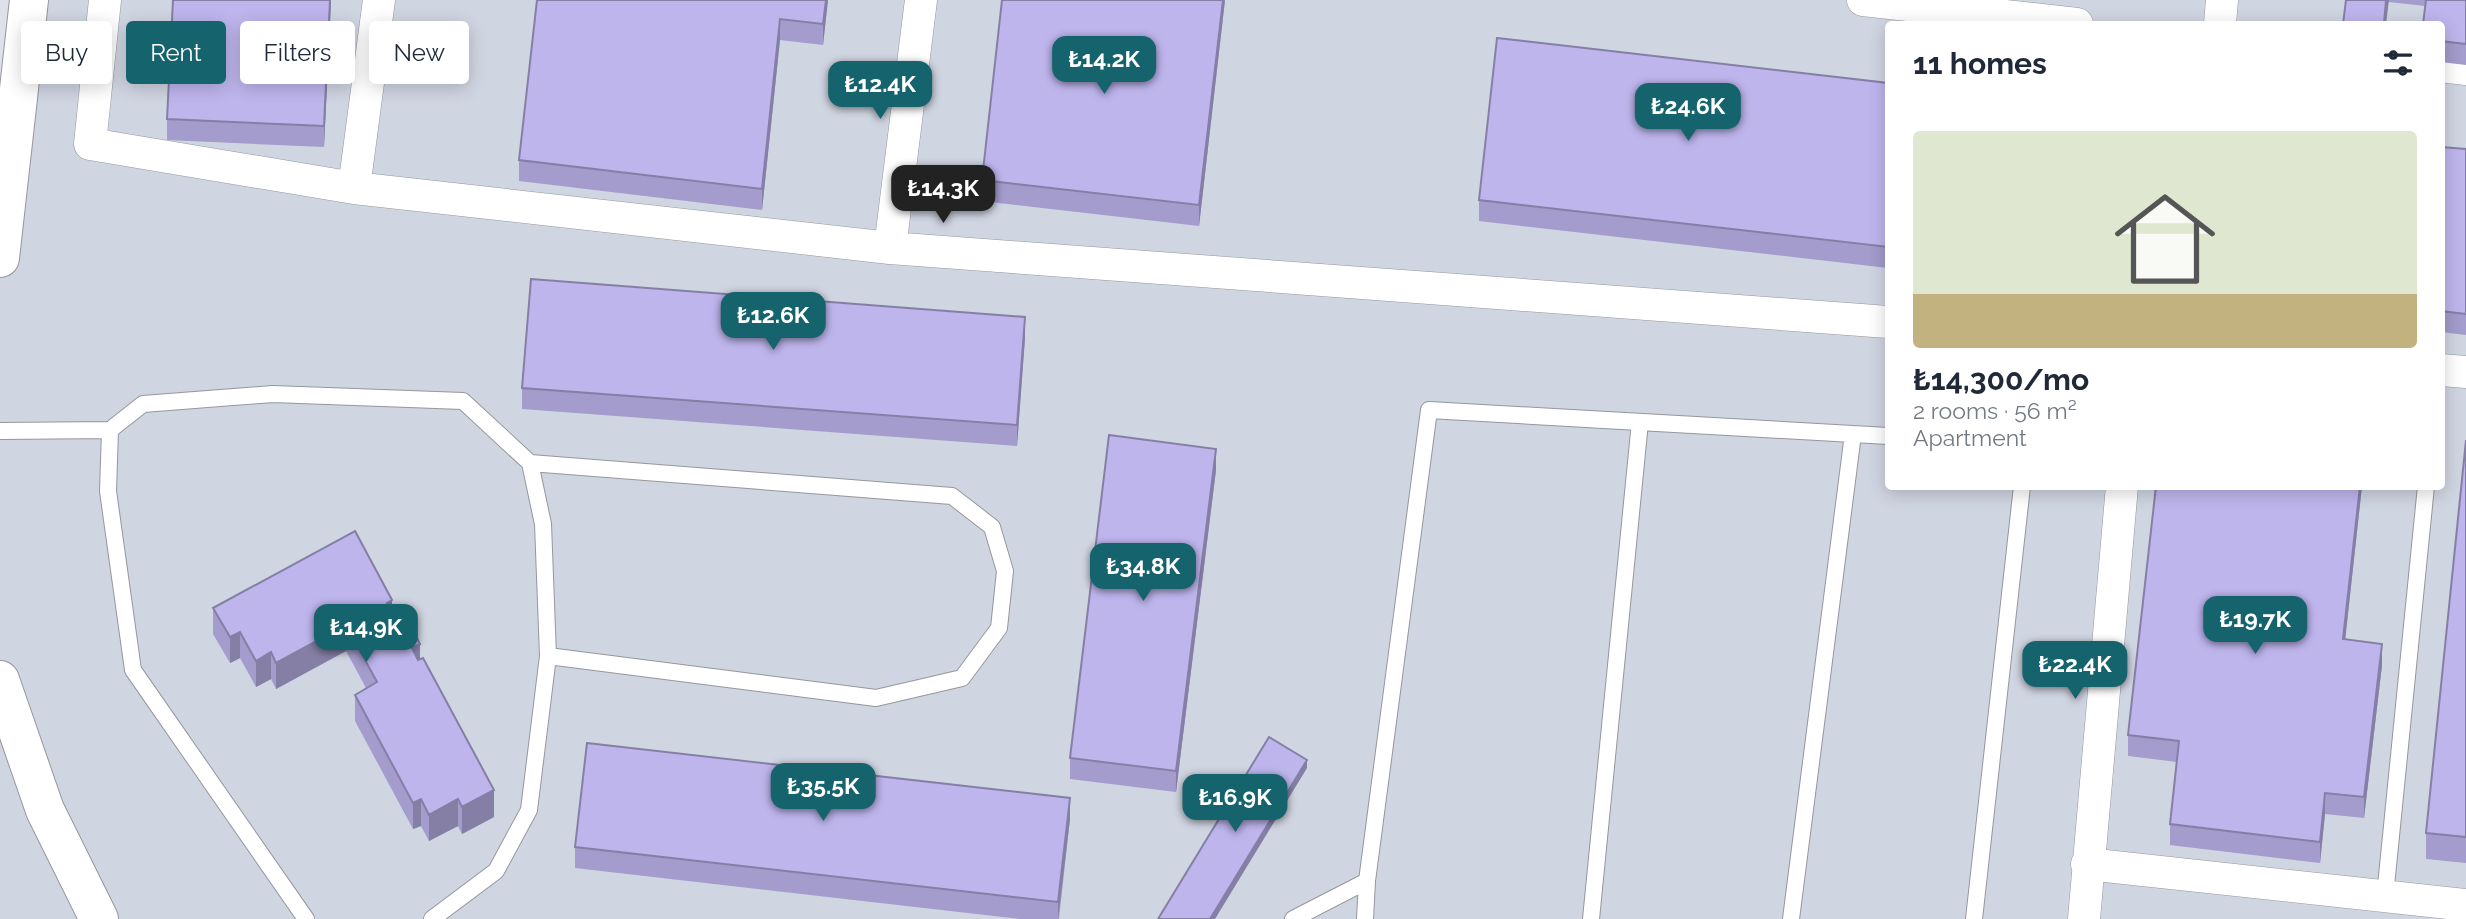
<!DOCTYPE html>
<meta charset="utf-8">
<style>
:root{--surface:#fff;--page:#f2f2f3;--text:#1f2937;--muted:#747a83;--accent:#15636c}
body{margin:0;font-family:Raleway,sans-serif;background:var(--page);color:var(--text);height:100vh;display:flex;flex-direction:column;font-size:26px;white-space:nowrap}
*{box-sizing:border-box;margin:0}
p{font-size:23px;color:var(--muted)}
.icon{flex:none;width:38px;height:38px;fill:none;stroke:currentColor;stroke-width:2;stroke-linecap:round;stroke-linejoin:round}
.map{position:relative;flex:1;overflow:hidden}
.details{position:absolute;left:1885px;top:21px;width:560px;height:469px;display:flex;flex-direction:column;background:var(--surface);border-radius:7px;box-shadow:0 4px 18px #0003}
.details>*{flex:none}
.guide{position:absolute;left:21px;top:21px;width:665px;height:63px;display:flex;gap:14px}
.price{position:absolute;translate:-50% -60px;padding:0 16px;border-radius:14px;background:var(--accent);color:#fff;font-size:23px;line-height:46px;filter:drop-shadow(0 2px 4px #0008)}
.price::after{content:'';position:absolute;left:50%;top:42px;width:21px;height:16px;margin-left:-10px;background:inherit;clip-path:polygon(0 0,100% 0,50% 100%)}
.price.selected{background:#222;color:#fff}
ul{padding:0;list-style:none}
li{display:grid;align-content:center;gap:14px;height:371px;padding:0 28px}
li span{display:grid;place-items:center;height:217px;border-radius:7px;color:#555}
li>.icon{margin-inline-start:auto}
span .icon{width:126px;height:126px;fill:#fffc;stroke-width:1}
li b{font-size:30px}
h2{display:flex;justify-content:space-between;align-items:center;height:84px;padding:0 28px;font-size:30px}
.pill{padding:0 24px;border-radius:7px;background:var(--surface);box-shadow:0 4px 18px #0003;font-size:24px;line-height:63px}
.pill.selected{background:var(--accent);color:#fff}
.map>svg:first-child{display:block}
.built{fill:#d0d5e2;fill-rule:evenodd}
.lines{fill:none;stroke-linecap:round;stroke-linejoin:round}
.service-casing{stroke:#95979d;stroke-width:18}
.minor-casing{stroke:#95979d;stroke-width:33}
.tertiary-casing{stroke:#95979d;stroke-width:40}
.secondary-casing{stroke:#95979d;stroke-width:40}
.service{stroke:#fff;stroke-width:16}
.minor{stroke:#fff;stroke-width:32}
.tertiary{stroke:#fff;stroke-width:38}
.secondary{stroke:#fff;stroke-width:38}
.wall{fill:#a39ccc}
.shaded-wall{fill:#857fa6}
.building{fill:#beb5ed;stroke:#857fa6;stroke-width:2}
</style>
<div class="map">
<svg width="2466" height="919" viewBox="0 0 2466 919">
<rect width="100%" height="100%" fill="#dee1e7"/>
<path class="built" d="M 14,0 L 2466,0 L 2466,919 L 0,919 L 0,100 ZM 1888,24 L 2441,24 L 2441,486 L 1888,486 Z"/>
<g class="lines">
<defs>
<path id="service" d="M 0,431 L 110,430
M 530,463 L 952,496 L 992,527 L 1005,571 L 999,628 L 962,678 L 876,698 L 548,656
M 2385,896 L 2426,486
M 306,919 L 133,670 L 108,491 L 110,430 L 143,404 L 273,394 L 463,401 L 530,463 L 543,524 L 548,656 L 529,810 L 496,871 L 432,919
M 1293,919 L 1367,881 L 1429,410 L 1888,436
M 1365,919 L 1367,881
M 1591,919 L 1640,422
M 1791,919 L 1853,434
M 1974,919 L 2022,486"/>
<path id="minor" d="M 105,0 L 90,144 L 354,188 L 890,248 L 1888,322
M 1863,0 L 2077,24
M 2220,24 L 2222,0
M 2441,66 L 2466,69
M 354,188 L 379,0
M 890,248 L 921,0
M 2441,370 L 2466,372
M 2087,864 L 2466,905
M 2084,919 L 2122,486"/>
<path id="tertiary" d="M 0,680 L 45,810 L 99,919"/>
<path id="secondary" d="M 0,258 L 29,0"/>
</defs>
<use href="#service" class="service-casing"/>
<use href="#minor" class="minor-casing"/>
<use href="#tertiary" class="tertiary-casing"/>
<use href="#secondary" class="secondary-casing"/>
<use href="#service" class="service"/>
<use href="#minor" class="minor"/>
<use href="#tertiary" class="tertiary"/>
<use href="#secondary" class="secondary"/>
</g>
<path class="wall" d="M 331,0 L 324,147 L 167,140 L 167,119 Z
M 537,0 L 828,0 L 823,45 L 780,40 L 762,210 L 519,181 L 519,160 Z
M 1225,0 L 1199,226 L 982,201 L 982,180 Z
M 2346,0 L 2466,0 L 2466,65 L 2441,62 L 2441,24 L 2425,6 L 2389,2 Z
M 1888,83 L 1888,268 L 1479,221 L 1479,200 Z
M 2441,147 L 2466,149 L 2466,335 L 2441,332 Z
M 1025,338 L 1017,446 L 522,409 L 522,388 Z
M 2466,440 L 2466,863 L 2426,859 L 2426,833 Z
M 1216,470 L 1176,792 L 1070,779 L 1070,758 Z
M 2156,486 L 2362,486 L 2345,639 L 2382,665 L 2364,818 L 2325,814 L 2320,863 L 2170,845 L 2170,824 L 2177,762 L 2128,756 L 2128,735 Z
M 213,608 L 392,611 L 420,659 L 494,817 L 462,834 L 458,826 L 429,841 L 421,826 L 413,829 L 355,721 L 355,695 L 366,688 L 346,651 L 276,689 L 271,679 L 256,687 L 240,658 L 230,663 L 213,634 Z
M 1070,819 L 1059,919 L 1020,919 L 575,868 L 575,847 Z"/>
<path class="shaded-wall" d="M 330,0 L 331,0 L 324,147 L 324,126 Z
M 826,0 L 828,0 L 823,45 L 823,24 Z
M 1223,0 L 1225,0 L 1199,226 L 1199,205 Z
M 2386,0 L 2389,0 L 2386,24 L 2384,24 Z
M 780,19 L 780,40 L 762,210 L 762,189 Z
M 1025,317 L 1025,338 L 1017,446 L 1017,425 Z
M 1216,449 L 1216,470 L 1176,792 L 1176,771 Z
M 2360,486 L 2362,486 L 2343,660 L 2343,639 Z
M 392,600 L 392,626 L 387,603 Z
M 346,625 L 346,651 L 276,689 L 276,663 Z
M 240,632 L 240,658 L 230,663 L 230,637 Z
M 420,644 L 420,670 L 412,648 Z
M 2382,644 L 2382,665 L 2364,818 L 2364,797 Z
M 271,652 L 271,679 L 256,687 L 256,661 Z
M 1307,760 L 1307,768 L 1215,919 L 1210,919 Z
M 494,790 L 494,817 L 462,834 L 462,807 Z
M 2325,793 L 2325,814 L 2320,863 L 2320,842 Z
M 1070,798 L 1070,819 L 1058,919 L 1058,902 Z
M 421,799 L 421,826 L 413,829 L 413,803 Z
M 458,799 L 458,826 L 429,841 L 429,815 Z"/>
<path class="building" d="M 173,0 L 330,0 L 324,126 L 167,119 Z
M 537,0 L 826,0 L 823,24 L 780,19 L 762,189 L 519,160 Z
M 1002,0 L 1223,0 L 1199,205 L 982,180 Z
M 2346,0 L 2386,0 L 2384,24 L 2343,24 Z
M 2426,0 L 2466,0 L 2466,44 L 2441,41 L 2441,24 L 2423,24 Z
M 1497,38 L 1888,83 L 1888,247 L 1479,200 Z
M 2441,147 L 2466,149 L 2466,314 L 2441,311 Z
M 531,279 L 1025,317 L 1017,425 L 522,388 Z
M 1109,435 L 1216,449 L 1176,771 L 1070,758 Z
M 2466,440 L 2466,837 L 2426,833 Z
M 2156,486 L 2360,486 L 2343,639 L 2382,644 L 2364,797 L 2325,793 L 2320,842 L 2170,824 L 2179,741 L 2128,735 Z
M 355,531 L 392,600 L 387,603 L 395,618 L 404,613 L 420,644 L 412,648 L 418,660 L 423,658 L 494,790 L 462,807 L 458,799 L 429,815 L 421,799 L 413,803 L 355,695 L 377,682 L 346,625 L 276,663 L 271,652 L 256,661 L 240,632 L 230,637 L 213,608 Z
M 1269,737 L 1307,760 L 1210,919 L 1158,919 Z
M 587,743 L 1070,798 L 1058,902 L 575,847 Z"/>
</svg>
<b class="price" style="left:1104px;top:96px">₺14.2K</b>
<b class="price" style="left:880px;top:121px">₺12.4K</b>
<b class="price" style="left:1688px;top:143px">₺24.6K</b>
<b class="price selected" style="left:943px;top:225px">₺14.3K</b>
<b class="price" style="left:773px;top:352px">₺12.6K</b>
<b class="price" style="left:1143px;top:603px">₺34.8K</b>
<b class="price" style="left:2255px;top:656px">₺19.7K</b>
<b class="price" style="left:366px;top:664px">₺14.9K</b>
<b class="price" style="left:2075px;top:701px">₺22.4K</b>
<b class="price" style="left:823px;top:823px">₺35.5K</b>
<b class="price" style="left:1235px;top:834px">₺16.9K</b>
<div class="guide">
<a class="pill">Buy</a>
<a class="pill selected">Rent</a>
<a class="pill">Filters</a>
<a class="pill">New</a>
</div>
<section class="details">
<h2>11 homes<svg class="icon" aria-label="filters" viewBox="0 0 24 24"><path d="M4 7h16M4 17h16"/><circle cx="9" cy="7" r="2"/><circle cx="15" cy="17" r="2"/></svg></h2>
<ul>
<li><span style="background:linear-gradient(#dfe7d0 75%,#c2b280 0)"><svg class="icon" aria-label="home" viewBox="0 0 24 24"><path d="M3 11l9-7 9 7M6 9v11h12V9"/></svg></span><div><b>₺14,300/mo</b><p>2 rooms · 56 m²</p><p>Apartment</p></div></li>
</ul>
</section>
</div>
